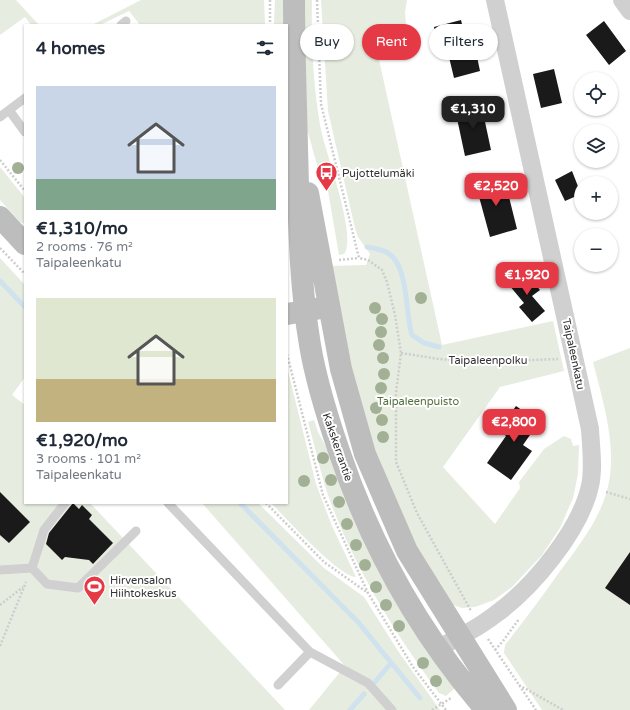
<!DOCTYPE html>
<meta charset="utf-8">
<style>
:root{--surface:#fff;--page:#f6f6f7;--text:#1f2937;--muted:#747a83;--accent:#e63946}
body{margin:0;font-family:"Varela Round",sans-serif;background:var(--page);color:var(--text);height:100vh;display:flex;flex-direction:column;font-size:15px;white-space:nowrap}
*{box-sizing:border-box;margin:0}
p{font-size:13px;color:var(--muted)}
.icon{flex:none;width:22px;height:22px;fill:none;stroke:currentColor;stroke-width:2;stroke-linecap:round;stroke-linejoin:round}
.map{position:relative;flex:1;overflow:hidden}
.sheet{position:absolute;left:24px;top:24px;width:264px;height:480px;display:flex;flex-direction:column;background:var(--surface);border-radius:0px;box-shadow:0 1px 3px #0004}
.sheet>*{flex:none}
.top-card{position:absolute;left:300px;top:24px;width:270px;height:36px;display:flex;gap:8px}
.tools{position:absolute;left:574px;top:72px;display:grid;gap:8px}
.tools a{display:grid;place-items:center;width:44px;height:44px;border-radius:50%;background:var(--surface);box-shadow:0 1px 3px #0004;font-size:20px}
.price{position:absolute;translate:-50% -34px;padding:0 9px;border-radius:8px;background:var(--accent);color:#fff;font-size:13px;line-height:26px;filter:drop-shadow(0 1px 2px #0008)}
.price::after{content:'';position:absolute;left:50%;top:24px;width:12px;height:9px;margin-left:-6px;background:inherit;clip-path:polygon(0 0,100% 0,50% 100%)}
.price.active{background:#222;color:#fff}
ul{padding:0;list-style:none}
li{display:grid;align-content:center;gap:8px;height:212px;padding:0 12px}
li span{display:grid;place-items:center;height:124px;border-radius:0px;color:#555}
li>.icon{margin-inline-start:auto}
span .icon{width:72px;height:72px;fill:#fffc;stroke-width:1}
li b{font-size:17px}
h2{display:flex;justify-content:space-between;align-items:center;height:48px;padding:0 12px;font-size:17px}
.chip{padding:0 14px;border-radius:18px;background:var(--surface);box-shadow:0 1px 3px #0004;font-size:14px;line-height:36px}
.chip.active{background:var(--accent);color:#fff}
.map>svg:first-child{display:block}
.green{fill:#e6ecdf}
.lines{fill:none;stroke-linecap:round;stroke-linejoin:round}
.stream{stroke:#cfe2ee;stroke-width:5}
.building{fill:#1a1a1a}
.path{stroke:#cdcdcd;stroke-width:2.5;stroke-dasharray:2 2;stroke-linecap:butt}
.lane{stroke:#d0d0d0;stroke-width:9}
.street{stroke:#d0d0d0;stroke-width:18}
.secondary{stroke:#bdbdbd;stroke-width:22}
.tree{fill:#a2b095}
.labels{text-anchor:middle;stroke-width:4;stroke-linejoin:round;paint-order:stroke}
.poi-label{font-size:11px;fill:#333;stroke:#fff;text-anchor:start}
.street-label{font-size:11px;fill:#333;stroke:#fff}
.park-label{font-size:11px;fill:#56703f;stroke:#fff}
</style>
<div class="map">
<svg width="630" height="710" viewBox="0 0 630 710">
<rect width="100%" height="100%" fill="#fff"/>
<path class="green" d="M 0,0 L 16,0 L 39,25 L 31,25 L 25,17 L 0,35 Z
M 141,0 L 264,0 L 265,25 L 140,25 L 129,11 L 100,25 L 92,25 Z
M 275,0 L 284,0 L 284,25 L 274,25 Z
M 304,0 L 312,0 C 311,41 313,84 320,125 C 324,150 358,236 344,254 L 339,255 L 326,179 L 321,179 L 307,129 Z
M 321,0 L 407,0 L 405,12 L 406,25 L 389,45 L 378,55 L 442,345 L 553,321 L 564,371 L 500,387 L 443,467 L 495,524 L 520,488 L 519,482 L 544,449 L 564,436 L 571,439 L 573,446 L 579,445 L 578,474 L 573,498 L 560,528 L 542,555 L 512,587 L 494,600 L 475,607 L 462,608 L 453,605 L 424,567 L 364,429 L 329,266 L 366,265 L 370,254 L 358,237 L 355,228 L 328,111 Z
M 0,167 L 25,198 L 25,224 L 20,222 L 0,200 Z
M 0,258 L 25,285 L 25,377 L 12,395 L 25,405 L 25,503 L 90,503 L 285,710 L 0,710 Z
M 630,348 L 630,710 L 542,710 L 504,653 L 505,645 C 523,622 541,598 558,574 C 580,544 605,514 610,476 C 615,438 602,398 593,362 Z
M 287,367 L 316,484 L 332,526 L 356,577 C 339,577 285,517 271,503 L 287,503 Z
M 314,420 L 318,432 L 455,688 L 446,696 L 439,693 C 394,632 354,567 328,495 C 320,471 315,446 308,422 Z
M 202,503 L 258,503 L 324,568 L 364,597 L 398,651 L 440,710 L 309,710 L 345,666 Z"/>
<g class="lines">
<path class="stream" d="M 367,247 C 374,248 381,249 388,253 C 409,266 405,314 412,335 L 424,343 L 439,347
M 0,281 L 25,307
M 240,503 L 358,622 L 420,698
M 375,682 L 391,663
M 350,710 L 364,694"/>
</g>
<path class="building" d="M 461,20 L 468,49 L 475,47 L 480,71 L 454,78 L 448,53 L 441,55 L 434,27 Z
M 604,21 L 626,51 L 609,65 L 586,35 Z
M 554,69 L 562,103 L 541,108 L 533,74 Z
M 481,103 L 491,150 L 465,156 L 455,109 Z
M 572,171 L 581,194 L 565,201 L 555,180 Z
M 497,176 L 502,195 L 508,193 L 517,229 L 490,237 L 475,182 Z
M 524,272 L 540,290 L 532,296 L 545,311 L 532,322 L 519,307 L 524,303 L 509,285 Z
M 516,406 L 539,422 L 523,445 L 532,451 L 511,480 L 487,463 L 506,436 L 499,430 Z
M 0,492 L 30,522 L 9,543 L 0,535 Z
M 73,503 L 79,509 L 82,505 L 92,515 L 89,519 L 113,543 L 93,564 L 89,560 L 65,557 L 62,560 L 46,544 L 49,533 Z
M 630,552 L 630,605 L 605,588 Z"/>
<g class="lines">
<path class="path" d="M 270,0 L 270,25
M 317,0 L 321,104 L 359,258 L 368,260 L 382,270 L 387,282 L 395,315 L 401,353 L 396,393 L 396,462 L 417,513 L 471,611
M 0,160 L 25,191
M 0,248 L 25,274
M 339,260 L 359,258
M 401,353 L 439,359 L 480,362 L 558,359
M 287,354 L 323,495 L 368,593 L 413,667 L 446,710
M 606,492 L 630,499
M 266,503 L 324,562 L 368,593
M 0,605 L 23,587
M 488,639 L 536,710
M 0,646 L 26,582
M 495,650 L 503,641 L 519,619
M 519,685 L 563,710
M 432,710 L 451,698"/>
<path class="lane" d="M 121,25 L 126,21
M 25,98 L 9,110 L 25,132
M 0,117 L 9,110
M 65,503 L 44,530 L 32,568 L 47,584 L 78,588 L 136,531
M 168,503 L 310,652 L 278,685
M 0,570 L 32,568
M 310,652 L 368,683 L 392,710"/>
<path class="street" d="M 622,0 L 630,11
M 438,648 C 458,638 478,628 496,614 C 532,588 580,531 590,486 C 594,468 591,448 590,429 L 495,0"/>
<path class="secondary" d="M 294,0 C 294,49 296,99 297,148 C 299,214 299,280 310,345 C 316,381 327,416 339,451 C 371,546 420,634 486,710
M 308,193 L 341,369 L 365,454 L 407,551 L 506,710
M 0,217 L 25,244
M 287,314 L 321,308"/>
</g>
<g class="tree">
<circle cx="18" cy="168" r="6"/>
<circle cx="421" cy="298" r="6"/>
<circle cx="375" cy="308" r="6"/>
<circle cx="382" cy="319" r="6"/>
<circle cx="381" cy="332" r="6"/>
<circle cx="379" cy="345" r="6"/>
<circle cx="383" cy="358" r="6"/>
<circle cx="384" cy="374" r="6"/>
<circle cx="381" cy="388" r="6"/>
<circle cx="376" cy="408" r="6"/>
<circle cx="382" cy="420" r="6"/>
<circle cx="383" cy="437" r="6"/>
<circle cx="323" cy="458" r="6"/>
<circle cx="331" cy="480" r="6"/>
<circle cx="304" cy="481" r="6"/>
<circle cx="339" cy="502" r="6"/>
<circle cx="347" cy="524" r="6"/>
<circle cx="356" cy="545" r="6"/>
<circle cx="365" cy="565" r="6"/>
<circle cx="376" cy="587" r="6"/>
<circle cx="386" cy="605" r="6"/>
<circle cx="399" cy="626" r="6"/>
<circle cx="423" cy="663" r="6"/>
<circle cx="436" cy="681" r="6"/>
</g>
<defs>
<symbol id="bus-pin" viewBox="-11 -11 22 30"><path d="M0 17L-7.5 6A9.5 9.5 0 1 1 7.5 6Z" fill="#e63946" stroke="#fff"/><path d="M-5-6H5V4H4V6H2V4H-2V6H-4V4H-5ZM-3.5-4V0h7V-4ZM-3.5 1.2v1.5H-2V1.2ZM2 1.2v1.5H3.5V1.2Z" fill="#fff"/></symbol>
<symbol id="stadium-pin" viewBox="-11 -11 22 30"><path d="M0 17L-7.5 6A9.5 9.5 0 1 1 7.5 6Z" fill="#e63946" stroke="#fff"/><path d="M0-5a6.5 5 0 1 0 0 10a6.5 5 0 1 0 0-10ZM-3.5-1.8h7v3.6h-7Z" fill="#fff"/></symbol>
</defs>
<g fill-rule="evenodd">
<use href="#bus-pin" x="314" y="160" width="25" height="34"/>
<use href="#stadium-pin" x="82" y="574" width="25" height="34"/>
</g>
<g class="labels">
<g class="poi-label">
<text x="342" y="177">Pujottelumäki</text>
<text x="110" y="584">Hirvensalon<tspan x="110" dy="13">Hiihtokeskus</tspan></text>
</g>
<g class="street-label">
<text transform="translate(574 354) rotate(78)" y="4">Taipaleenkatu</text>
<text x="488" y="364">Taipaleenpolku</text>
<text transform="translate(338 447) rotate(71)" y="4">Kakskerrantie</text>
</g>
<g class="park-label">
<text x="418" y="405">Taipaleenpuisto</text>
</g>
</g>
</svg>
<div class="tools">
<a><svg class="icon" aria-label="locate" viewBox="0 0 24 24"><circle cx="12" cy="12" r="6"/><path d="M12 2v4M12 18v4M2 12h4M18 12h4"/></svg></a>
<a><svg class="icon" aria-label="layers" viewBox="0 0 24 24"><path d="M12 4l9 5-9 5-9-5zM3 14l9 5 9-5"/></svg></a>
<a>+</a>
<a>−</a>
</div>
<b class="price active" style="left:473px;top:130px">€1,310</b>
<b class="price" style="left:496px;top:207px">€2,520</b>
<b class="price" style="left:527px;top:296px">€1,920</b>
<b class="price" style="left:514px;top:443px">€2,800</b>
<div class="top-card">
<a class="chip">Buy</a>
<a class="chip active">Rent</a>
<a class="chip">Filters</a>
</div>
<section class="sheet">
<h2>4 homes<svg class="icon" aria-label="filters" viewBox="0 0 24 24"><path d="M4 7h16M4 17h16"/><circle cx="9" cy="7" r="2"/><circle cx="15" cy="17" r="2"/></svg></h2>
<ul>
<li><span style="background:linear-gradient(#c9d6e8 75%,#7fa58c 0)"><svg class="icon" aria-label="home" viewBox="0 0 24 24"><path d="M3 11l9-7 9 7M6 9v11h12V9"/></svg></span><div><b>€1,310/mo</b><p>2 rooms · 76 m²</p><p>Taipaleenkatu</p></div></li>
<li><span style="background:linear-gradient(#dfe7d0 65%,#c2b280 0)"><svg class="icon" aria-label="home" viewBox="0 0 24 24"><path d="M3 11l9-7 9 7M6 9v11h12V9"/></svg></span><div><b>€1,920/mo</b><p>3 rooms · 101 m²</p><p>Taipaleenkatu</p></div></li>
</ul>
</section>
</div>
